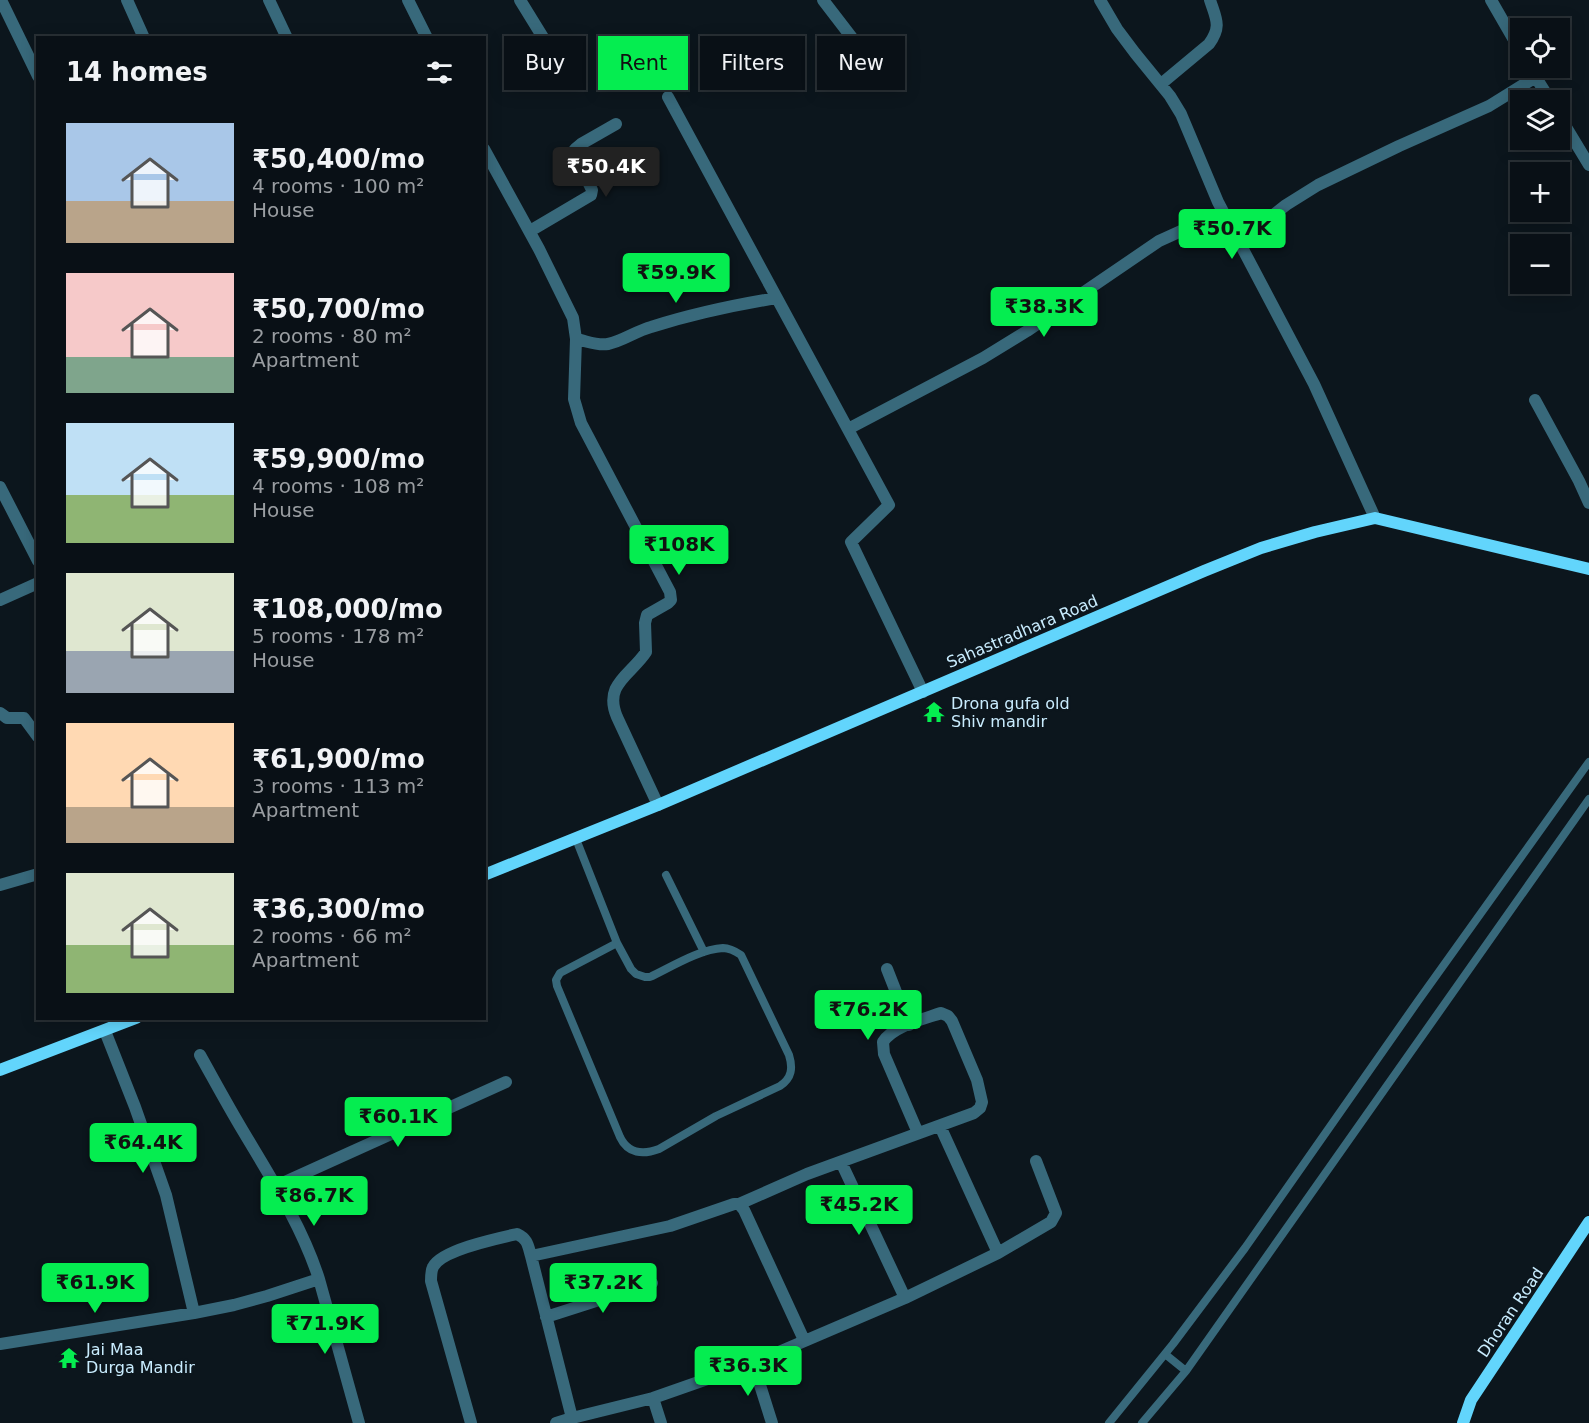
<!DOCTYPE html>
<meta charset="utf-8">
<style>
:root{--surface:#091016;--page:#12191f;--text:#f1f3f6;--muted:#999da1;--line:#293035;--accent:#05ed50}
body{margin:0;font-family:"DejaVu Sans",sans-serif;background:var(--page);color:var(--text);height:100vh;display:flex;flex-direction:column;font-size:22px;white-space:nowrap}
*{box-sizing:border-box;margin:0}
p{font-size:20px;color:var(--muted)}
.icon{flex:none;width:33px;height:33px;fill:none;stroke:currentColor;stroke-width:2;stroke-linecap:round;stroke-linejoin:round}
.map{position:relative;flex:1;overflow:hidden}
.sheet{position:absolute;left:36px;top:36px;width:450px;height:984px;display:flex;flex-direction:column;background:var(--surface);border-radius:0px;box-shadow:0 3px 15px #0003,0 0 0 2px var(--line)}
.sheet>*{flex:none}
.top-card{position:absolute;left:504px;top:36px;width:570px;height:54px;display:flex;gap:12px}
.tools{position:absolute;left:1510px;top:18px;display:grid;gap:12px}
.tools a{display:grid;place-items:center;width:60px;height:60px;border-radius:0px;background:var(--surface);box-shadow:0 3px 15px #0003,0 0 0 2px var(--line);font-size:30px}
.price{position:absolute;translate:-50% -51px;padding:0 14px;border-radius:6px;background:var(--accent);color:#111;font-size:20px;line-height:39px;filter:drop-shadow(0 2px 3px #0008)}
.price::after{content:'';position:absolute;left:50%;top:36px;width:18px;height:14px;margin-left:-9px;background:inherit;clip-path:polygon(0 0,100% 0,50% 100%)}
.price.on{background:#222;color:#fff}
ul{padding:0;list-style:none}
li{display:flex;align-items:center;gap:18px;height:150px;padding:0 30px}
li span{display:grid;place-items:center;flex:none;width:168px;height:120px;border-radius:0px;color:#555}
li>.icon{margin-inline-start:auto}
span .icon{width:72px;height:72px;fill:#fffc;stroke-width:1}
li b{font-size:26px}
h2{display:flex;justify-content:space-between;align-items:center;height:72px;padding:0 30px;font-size:26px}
.pill{padding:0 21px;border-radius:0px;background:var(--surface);box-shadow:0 3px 15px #0003,0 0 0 2px var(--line);font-size:21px;line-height:54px}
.pill.on{background:var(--accent);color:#111}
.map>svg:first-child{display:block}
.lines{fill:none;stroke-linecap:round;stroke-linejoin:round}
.lane{stroke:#38697b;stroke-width:8}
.street{stroke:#38697b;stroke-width:12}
.secondary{stroke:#62d5fc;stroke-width:12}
.labels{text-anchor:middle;stroke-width:4.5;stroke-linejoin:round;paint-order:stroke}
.street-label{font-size:16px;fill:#c9ecfe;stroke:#0c161d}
.poi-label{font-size:16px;fill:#c9ecfe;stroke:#0c161d;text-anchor:start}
</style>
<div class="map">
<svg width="1589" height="1423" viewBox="0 0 1589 1423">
<rect width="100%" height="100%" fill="#0c161d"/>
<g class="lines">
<path class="lane" d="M 576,839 L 617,943 L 631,969 L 636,974 L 645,977 L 650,977 C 671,967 700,949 723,948 C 730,948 735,951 741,955 L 789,1055 C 793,1068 792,1078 780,1086 L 716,1116 L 659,1149 C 643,1155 628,1154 620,1137 L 557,986 L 556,980 L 560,973 L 617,943
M 666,875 L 704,952
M 1165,1354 L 1186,1371
M 1109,1423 L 1173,1344 L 1245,1248 L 1418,1001 L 1589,762
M 1142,1423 L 1186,1371 L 1589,799"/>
<path class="street" d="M 1,0 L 38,76
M 127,0 L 144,38
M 269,0 L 287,38
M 408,0 L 427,38
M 520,0 L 560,65
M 823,0 L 866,56
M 1100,0 L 1117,29 L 1135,53 L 1170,96 L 1181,114 L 1218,202 L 1314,384 L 1375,518
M 1491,0 L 1521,52
M 1530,68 L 1550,100
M 1161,84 L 1209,44 C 1222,26 1216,19 1210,0
M 668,97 L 889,505 L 851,542 L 923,692
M 1560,117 L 1589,165
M 484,149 L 539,249 L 573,318 L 576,339 L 574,399 L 581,423 L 670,592 L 671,600 L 668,603 L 647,615 L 645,623 L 646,652 C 631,675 603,684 617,717 L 658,805
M 530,231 L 591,195 L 592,190 L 575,155 L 575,149 L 581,144 L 616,124
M 1239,242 L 1286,205 L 1318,185 L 1399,146 L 1489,106 L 1536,77
M 576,339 C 587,341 597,346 608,344 C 623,341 636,331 651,327 C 692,314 734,305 777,298
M 1535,400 L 1579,481 L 1589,503
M 848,429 L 983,358 L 1027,331 L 1159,241 L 1223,212
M 0,487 L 38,561
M 0,600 L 38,583
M 0,713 L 7,718 L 24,718 L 38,737
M 0,885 L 38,874
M 887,969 L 909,1025
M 105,1031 L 135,1107 L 166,1195 L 194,1313
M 940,1126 L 998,1253
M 841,1162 L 905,1298
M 276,1186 L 506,1082
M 739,1204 L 807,1174 L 974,1113 L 980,1108 L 982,1102 L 977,1080 L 952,1021 L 948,1016 L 941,1013 C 924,1019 893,1026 883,1042 L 884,1054 L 918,1133
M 531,1256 L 670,1226 L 734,1204 L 739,1204 L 744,1210 L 804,1340
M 319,1279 L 359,1423
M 546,1317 L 652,1283
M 0,1344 L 194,1313 L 234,1305 L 267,1296 L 319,1279 C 302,1226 271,1178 243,1131 C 228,1106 214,1080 200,1055
M 753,1363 L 772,1423
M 653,1398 L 661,1423
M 471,1423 L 431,1281 C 431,1276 431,1271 433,1267 C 441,1250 499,1238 517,1234 C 528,1239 528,1246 531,1256 L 572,1418
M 556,1423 L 572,1418 L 653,1398 L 753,1363 L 905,1298 L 998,1253 L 1051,1222 L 1056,1213 L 1036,1161"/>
<path class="secondary" d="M 484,875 L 658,805 L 1204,571 L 1261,548 L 1315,532 L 1375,518 L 1589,569
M 0,1070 L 136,1018
M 1463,1423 L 1471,1400 L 1589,1222"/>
</g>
<defs>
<symbol id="temple-bare" viewBox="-9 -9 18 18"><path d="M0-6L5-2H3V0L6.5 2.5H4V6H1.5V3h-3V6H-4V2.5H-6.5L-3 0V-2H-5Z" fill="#05ed50" stroke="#0c161d" stroke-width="2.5" paint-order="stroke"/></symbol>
</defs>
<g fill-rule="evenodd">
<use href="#temple-bare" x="919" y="697" width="30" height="30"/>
<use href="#temple-bare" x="54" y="1343" width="30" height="30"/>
</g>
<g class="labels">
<g class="street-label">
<text transform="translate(1022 631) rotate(-23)" y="6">Sahastradhara Road</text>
<text transform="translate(1510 1312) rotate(-56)" y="6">Dhoran Road</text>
</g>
<g class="poi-label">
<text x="951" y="709">Drona gufa old<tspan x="951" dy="18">Shiv mandir</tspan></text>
<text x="86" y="1355">Jai Maa<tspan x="86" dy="18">Durga Mandir</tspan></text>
</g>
</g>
</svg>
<div class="tools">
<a><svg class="icon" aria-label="locate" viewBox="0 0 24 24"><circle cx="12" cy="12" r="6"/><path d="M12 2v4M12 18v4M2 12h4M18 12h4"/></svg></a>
<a><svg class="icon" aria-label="layers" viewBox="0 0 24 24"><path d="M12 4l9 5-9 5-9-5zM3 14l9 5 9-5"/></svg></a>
<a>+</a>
<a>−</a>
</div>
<b class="price on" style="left:606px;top:198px">₹50.4K</b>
<b class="price" style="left:1232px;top:260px">₹50.7K</b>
<b class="price" style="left:676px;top:304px">₹59.9K</b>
<b class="price" style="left:1044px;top:338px">₹38.3K</b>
<b class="price" style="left:679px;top:576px">₹108K</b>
<b class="price" style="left:868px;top:1041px">₹76.2K</b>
<b class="price" style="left:398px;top:1148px">₹60.1K</b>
<b class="price" style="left:143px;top:1174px">₹64.4K</b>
<b class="price" style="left:314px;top:1227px">₹86.7K</b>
<b class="price" style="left:859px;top:1236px">₹45.2K</b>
<b class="price" style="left:95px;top:1314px">₹61.9K</b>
<b class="price" style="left:603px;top:1314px">₹37.2K</b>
<b class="price" style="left:325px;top:1355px">₹71.9K</b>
<b class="price" style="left:748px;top:1397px">₹36.3K</b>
<div class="top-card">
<a class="pill">Buy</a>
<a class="pill on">Rent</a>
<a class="pill">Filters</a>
<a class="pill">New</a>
</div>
<section class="sheet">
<h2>14 homes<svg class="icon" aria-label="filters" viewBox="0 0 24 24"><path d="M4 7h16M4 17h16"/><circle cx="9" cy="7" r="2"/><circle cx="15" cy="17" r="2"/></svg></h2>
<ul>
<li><span style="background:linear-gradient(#a9c7e8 65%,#b9a48a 0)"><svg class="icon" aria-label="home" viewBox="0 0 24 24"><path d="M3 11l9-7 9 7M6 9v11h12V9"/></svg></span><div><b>₹50,400/mo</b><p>4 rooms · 100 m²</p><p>House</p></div></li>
<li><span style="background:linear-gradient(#f6c9c9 70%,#7fa58c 0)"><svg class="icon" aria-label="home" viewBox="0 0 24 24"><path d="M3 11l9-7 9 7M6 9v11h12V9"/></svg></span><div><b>₹50,700/mo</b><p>2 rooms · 80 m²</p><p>Apartment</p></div></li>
<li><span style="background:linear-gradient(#bfe0f5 60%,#8fb573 0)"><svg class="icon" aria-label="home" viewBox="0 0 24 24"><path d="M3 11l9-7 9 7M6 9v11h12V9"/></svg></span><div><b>₹59,900/mo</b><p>4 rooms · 108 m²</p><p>House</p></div></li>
<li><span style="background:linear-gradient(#dfe7d0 65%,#9aa5b1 0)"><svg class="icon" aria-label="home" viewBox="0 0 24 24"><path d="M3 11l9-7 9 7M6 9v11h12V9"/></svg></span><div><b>₹108,000/mo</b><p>5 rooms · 178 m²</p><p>House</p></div></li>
<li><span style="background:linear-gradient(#ffd9b3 70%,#b9a48a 0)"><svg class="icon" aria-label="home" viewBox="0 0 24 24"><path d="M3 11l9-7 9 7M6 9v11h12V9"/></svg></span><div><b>₹61,900/mo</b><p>3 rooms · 113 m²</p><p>Apartment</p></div></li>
<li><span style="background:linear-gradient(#dfe7d0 60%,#8fb573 0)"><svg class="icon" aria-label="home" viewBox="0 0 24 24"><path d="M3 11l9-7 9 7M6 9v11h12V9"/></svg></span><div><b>₹36,300/mo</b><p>2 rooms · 66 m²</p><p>Apartment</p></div></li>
</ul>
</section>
</div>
